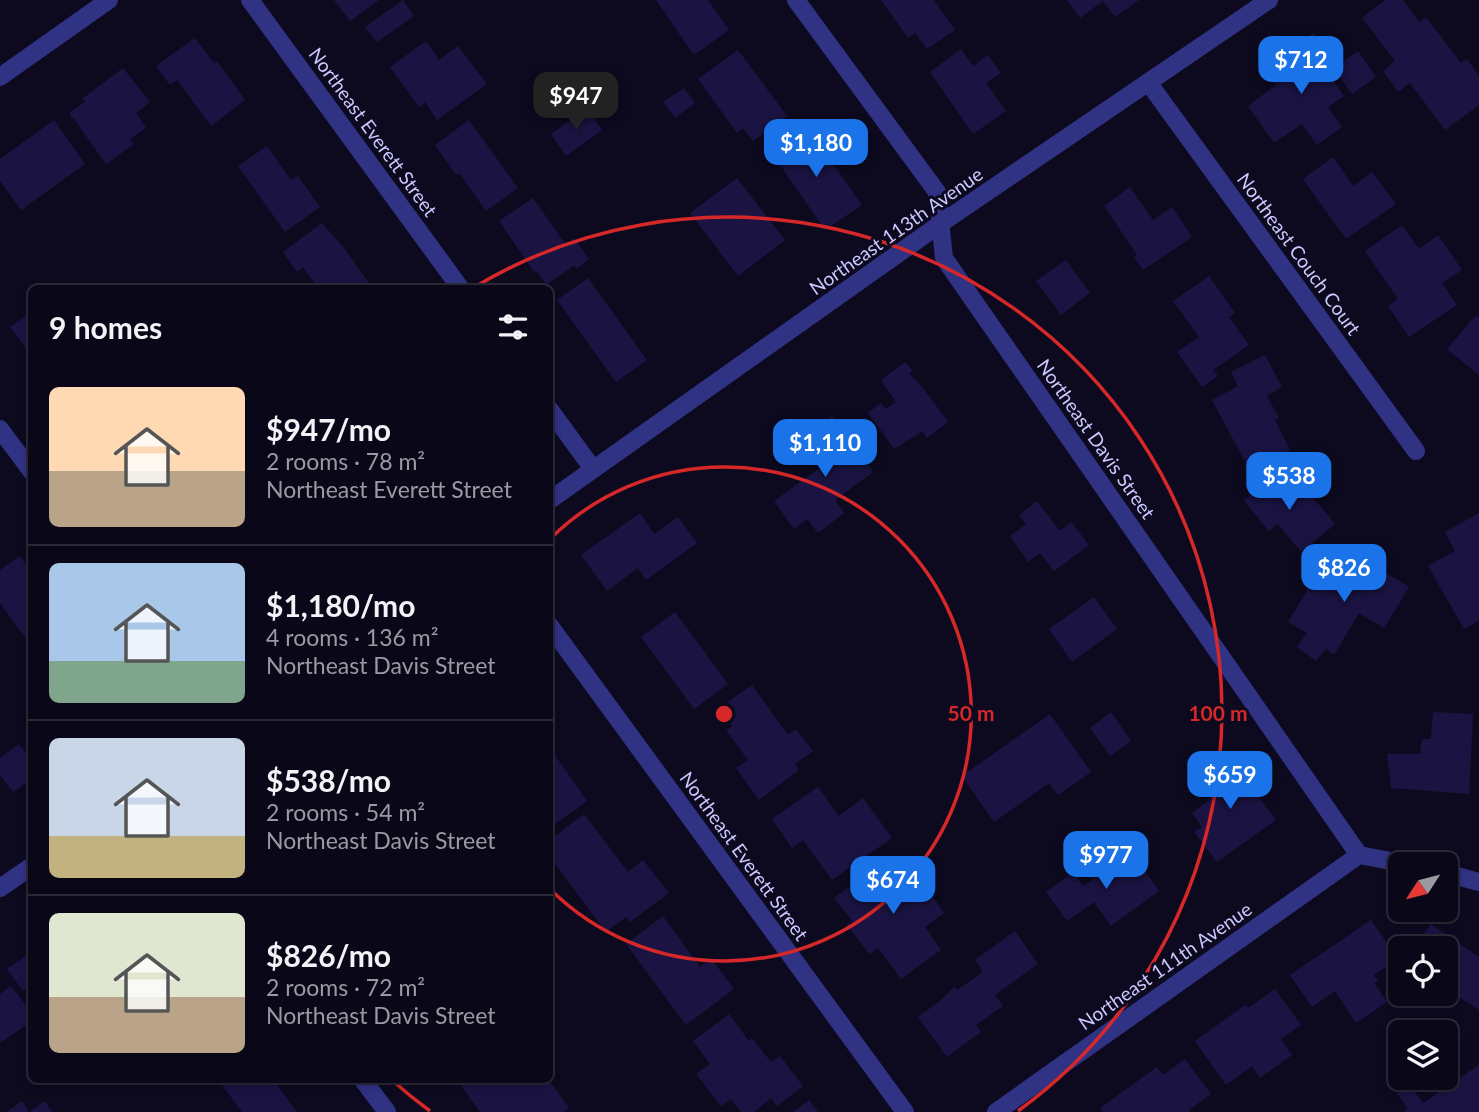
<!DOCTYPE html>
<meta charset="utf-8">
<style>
:root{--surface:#0a0818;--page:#181625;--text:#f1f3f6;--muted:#999aa2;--line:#2a2937;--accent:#1a73e8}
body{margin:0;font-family:Lato,sans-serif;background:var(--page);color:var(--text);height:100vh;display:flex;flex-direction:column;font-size:26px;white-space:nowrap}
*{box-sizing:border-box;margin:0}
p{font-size:23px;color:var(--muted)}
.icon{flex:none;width:38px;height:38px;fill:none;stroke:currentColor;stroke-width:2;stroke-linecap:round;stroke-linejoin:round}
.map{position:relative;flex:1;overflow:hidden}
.details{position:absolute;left:28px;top:285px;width:525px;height:798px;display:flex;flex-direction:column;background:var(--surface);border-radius:10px;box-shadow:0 4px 10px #0003,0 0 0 2px var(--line)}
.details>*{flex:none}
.needle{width:46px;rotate:234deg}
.tools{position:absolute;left:1388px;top:852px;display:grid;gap:14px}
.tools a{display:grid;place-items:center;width:70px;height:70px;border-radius:10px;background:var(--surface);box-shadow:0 4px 10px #0003,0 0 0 2px var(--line);font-size:35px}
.price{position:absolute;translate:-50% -60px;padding:0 16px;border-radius:14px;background:var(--accent);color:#fff;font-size:23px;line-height:46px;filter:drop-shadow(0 2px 4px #0008)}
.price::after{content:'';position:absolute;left:50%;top:42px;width:21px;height:16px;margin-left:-10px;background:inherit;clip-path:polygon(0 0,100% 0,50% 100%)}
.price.selected{background:#222;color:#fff}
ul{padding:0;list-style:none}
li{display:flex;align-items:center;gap:21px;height:175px;padding:0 21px}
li+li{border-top:2px solid var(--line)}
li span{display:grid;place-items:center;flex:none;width:196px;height:140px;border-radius:10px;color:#555}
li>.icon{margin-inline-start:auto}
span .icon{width:84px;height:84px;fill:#fffc;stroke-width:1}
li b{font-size:30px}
h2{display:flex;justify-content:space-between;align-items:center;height:84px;padding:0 21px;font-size:30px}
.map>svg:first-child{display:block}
.building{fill:#1b1443}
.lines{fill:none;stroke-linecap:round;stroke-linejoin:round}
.minor{stroke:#303284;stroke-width:18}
.ring{fill:none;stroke:#d62828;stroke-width:3.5}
.labels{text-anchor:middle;stroke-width:6;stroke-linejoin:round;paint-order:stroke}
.street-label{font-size:19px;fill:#ccc9ff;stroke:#0d0a20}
.centre{fill:#d62828;stroke:#0d0a20;stroke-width:3.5}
.ring-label{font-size:21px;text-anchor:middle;font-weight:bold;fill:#d62828;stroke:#0d0a20;stroke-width:6;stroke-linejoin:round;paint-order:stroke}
</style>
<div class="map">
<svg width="1479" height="1112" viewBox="0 0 1479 1112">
<rect width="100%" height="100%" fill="#0d0a20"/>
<path class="building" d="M 334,0 L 379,0 L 350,21 Z
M 403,0 L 414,16 L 377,42 L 365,27 Z
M 656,0 L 708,0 L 729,30 L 694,55 Z
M 881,0 L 934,0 L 955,30 L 927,49 L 915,33 L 908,38 Z
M 1067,0 L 1139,0 L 1115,17 L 1103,1 L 1080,18 Z
M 1385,0 L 1403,0 L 1419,22 L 1426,17 L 1461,63 L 1467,59 L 1479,76 L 1479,105 L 1445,130 L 1410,83 L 1398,92 L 1383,71 L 1395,61 L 1362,18 Z
M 1313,33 L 1334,68 L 1328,73 L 1344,96 L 1328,107 L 1342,127 L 1317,145 L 1302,124 L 1274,143 L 1248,106 L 1276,85 L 1272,80 L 1293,66 L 1284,53 Z
M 195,38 L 214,63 L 217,61 L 245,100 L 211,126 L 177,80 L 170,85 L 156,66 Z
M 426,41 L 439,60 L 458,46 L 487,84 L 437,120 L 425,102 L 419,107 L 390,67 Z
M 961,49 L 973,66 L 988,55 L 1001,73 L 986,83 L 1006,111 L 973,134 L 930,72 Z
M 738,50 L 787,116 L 753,141 L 743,128 L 737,133 L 698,79 Z
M 1358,51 L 1376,77 L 1352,94 L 1334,68 Z
M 123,68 L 150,102 L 136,113 L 146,128 L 130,139 L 134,144 L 106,164 L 74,119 L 70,117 L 71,116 L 69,113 L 85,102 L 82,99 Z
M 684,88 L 695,103 L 675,118 L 663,102 Z
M 587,108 L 602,130 L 566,156 L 551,134 Z
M 54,120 L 85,164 L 21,210 L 0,181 L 0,159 Z
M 469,120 L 518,188 L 486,211 L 460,174 L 456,175 L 435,145 Z
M 798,129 L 815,152 L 821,147 L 862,205 L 825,230 L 769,149 Z
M 267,146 L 291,180 L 298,176 L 320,207 L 285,232 L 238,166 Z
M 1333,157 L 1353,186 L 1372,172 L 1396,204 L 1346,239 L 1303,179 Z
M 737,178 L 785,240 L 738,276 L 690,213 Z
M 1130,187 L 1153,220 L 1172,207 L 1192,237 L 1143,270 L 1134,257 L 1137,255 L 1104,206 Z
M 533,198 L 566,245 L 574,238 L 589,259 L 576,269 L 575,265 L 546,285 L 537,271 L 534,272 L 499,221 Z
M 322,223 L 344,248 L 373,289 L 319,289 L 303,267 L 297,272 L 283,252 Z
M 1402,225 L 1419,249 L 1438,235 L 1462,270 L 1442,283 L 1457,305 L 1409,337 L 1388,306 L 1398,299 L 1365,251 Z
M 1066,260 L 1090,293 L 1061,315 L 1036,281 Z
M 1209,276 L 1235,313 L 1229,317 L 1249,345 L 1213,370 L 1218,376 L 1202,387 L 1177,352 L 1199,337 L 1173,301 Z
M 588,278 L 647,360 L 616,382 L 557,300 Z
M 32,312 L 32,356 L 10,327 Z
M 1476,315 L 1479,318 L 1479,375 L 1447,349 Z
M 1265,355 L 1282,387 L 1267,396 L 1279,418 L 1275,420 L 1290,450 L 1250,471 L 1212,400 L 1238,386 L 1231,372 Z
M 905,362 L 913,371 L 909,373 L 923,388 L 948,422 L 927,438 L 923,431 L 894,449 L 868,413 L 881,403 L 886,409 L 896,402 L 881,380 Z
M 832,416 L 873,472 L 835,500 L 844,513 L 818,533 L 807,519 L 794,529 L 774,501 L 824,465 L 803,437 Z
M 1280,471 L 1303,500 L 1310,494 L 1335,524 L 1301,552 L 1278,524 L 1269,531 L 1244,501 Z
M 1037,501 L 1060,531 L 1071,522 L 1089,545 L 1054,571 L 1040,553 L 1028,562 L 1010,536 L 1026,524 L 1019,515 Z
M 640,513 L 654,534 L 678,517 L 697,543 L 646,580 L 638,568 L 607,591 L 581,555 Z
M 1479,513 L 1479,621 L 1464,629 L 1428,566 L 1455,551 L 1445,532 Z
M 1329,554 L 1356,570 L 1362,559 L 1409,587 L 1384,628 L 1359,613 L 1334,655 L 1326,649 L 1316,661 L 1297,647 L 1307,633 L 1288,622 Z
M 20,556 L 32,572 L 32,647 L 0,603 L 0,570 Z
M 1094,597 L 1117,629 L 1072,662 L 1049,629 Z
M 675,612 L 728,684 L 694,709 L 641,637 Z
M 752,685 L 788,735 L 796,729 L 813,751 L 795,764 L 799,770 L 759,800 L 736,768 L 748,760 L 726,730 L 732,727 L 719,708 Z
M 1111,712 L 1131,741 L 1110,756 L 1090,728 Z
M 1433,712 L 1473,714 L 1469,794 L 1391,788 L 1387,754 L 1420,754 L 1422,739 L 1431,739 Z
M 1050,714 L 1091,772 L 1058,795 L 1049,783 L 994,822 L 962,776 Z
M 19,744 L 32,761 L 32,779 L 13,792 L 0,775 L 0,758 Z
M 550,748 L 587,801 L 550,828 Z
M 1231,758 L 1276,820 L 1217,862 L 1194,832 L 1202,827 L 1192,813 L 1210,799 L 1197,782 Z
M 818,787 L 839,816 L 863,798 L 892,838 L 832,880 L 803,840 L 792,848 L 772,819 Z
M 584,814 L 628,872 L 643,860 L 669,893 L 630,922 L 626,917 L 606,932 L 550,857 L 550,840 Z
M 1131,852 L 1159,891 L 1111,926 L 1094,902 L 1067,921 L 1046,892 L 1073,872 L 1083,886 Z
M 908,861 L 944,913 L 925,927 L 941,950 L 901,979 L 878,948 L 869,954 L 847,925 L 853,922 L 834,898 L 879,865 L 887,875 Z
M 663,916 L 700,967 L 711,958 L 734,989 L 686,1025 L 626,944 Z
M 1371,920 L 1398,959 L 1374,975 L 1378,981 L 1374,983 L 1387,1002 L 1356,1023 L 1335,991 L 1312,1007 L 1290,975 Z
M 1431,924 L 1479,957 L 1479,1010 L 1446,989 L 1446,948 L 1413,948 Z
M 1015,931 L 1038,964 L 995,995 L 1003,1006 L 976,1025 L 981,1032 L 947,1057 L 918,1017 L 941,1000 L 954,987 L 957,990 L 983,972 L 975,960 Z
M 27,955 L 32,962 L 32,985 L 23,991 L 7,969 Z
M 11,986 L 32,1013 L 32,1021 L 0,1043 L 0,994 Z
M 1275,989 L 1301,1025 L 1281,1039 L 1292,1055 L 1260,1078 L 1252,1066 L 1226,1085 L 1195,1041 L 1245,1005 L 1248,1008 Z
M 729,1014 L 749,1041 L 752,1038 L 771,1062 L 780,1056 L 803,1086 L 777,1106 L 771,1098 L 754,1112 L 741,1112 L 731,1099 L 721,1106 L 696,1074 L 710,1064 L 693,1041 Z
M 1185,1059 L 1211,1094 L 1189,1110 L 1191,1112 L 1103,1112 L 1100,1108 L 1157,1067 L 1163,1075 Z
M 1479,1065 L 1479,1112 L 1403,1112 L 1408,1109 L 1397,1094 L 1410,1085 L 1423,1103 Z
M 229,1080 L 273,1080 L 297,1112 L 242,1112 L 222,1085 Z
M 457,1080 L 549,1080 L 569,1108 L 563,1112 L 480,1112 Z
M 809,1100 L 818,1112 L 793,1112 Z
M 22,1101 L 29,1112 L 45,1101 L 52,1112 L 7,1112 Z"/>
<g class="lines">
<path class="minor" d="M 250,0 L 461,289
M 796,0 L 937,192 L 944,258 L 1359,855 L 1407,864
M 0,77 L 109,0
M 1148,82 L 1416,451
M 550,410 L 593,469
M 0,429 L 32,472
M 550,500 L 940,224 L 1269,0
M 550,626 L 905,1112
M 1446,873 L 1479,882
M 0,888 L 32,866
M 363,1080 L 387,1112
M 996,1112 L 1359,855"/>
</g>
<g class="ring">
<path d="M551 538A247 247 0 1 1 551 890"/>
<path d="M430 1111A494 494 0 0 1 393 1081M473 288A494 494 0 0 1 1018 1111"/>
</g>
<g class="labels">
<g class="street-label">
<text transform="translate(373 132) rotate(54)" y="7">Northeast Everett Street</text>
<text transform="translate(896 231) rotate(-35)" y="7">Northeast 113th Avenue</text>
<text transform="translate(1299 254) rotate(54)" y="7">Northeast Couch Court</text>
<text transform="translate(1096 439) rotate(55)" y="7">Northeast Davis Street</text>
<text transform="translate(744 856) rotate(54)" y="7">Northeast Everett Street</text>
<text transform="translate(1165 966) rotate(-35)" y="7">Northeast 111th Avenue</text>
</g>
</g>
<circle cx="724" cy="714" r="10" class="centre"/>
<g class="ring-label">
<text x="971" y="721">50 m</text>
<text x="1218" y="721">100 m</text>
</g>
</svg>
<div class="tools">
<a><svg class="needle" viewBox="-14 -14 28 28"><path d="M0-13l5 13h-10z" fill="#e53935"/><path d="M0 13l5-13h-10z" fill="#999aa2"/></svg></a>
<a><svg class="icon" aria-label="locate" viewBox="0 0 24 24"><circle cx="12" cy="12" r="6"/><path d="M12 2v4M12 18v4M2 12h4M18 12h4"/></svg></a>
<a><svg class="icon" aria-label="layers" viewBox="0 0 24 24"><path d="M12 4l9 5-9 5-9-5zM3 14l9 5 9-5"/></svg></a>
</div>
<b class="price" style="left:1301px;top:96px">$712</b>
<b class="price selected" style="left:576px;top:132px">$947</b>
<b class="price" style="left:816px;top:179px">$1,180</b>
<b class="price" style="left:825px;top:479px">$1,110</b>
<b class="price" style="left:1289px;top:512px">$538</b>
<b class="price" style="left:1344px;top:604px">$826</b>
<b class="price" style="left:1230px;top:811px">$659</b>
<b class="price" style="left:1106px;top:891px">$977</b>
<b class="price" style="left:893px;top:916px">$674</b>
<section class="details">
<h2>9 homes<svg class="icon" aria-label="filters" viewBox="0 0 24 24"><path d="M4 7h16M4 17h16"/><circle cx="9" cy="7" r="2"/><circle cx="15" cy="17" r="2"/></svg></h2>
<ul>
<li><span style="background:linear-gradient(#ffd9b3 60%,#b9a48a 0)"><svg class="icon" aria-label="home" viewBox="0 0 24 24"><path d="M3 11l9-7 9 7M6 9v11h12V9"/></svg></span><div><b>$947/mo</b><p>2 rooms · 78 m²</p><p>Northeast Everett Street</p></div></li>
<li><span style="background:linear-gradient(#a9c7e8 70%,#7fa58c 0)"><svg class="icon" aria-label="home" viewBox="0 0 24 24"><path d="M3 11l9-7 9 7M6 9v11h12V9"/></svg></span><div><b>$1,180/mo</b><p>4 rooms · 136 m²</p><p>Northeast Davis Street</p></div></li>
<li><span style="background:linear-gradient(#c9d6e8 70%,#c2b280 0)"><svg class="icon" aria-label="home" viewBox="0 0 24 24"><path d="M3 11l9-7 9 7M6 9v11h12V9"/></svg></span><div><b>$538/mo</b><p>2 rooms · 54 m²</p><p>Northeast Davis Street</p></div></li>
<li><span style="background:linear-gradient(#dfe7d0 60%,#b9a48a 0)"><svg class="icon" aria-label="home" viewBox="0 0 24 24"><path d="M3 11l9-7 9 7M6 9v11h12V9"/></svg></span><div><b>$826/mo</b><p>2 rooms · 72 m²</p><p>Northeast Davis Street</p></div></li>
</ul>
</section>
</div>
